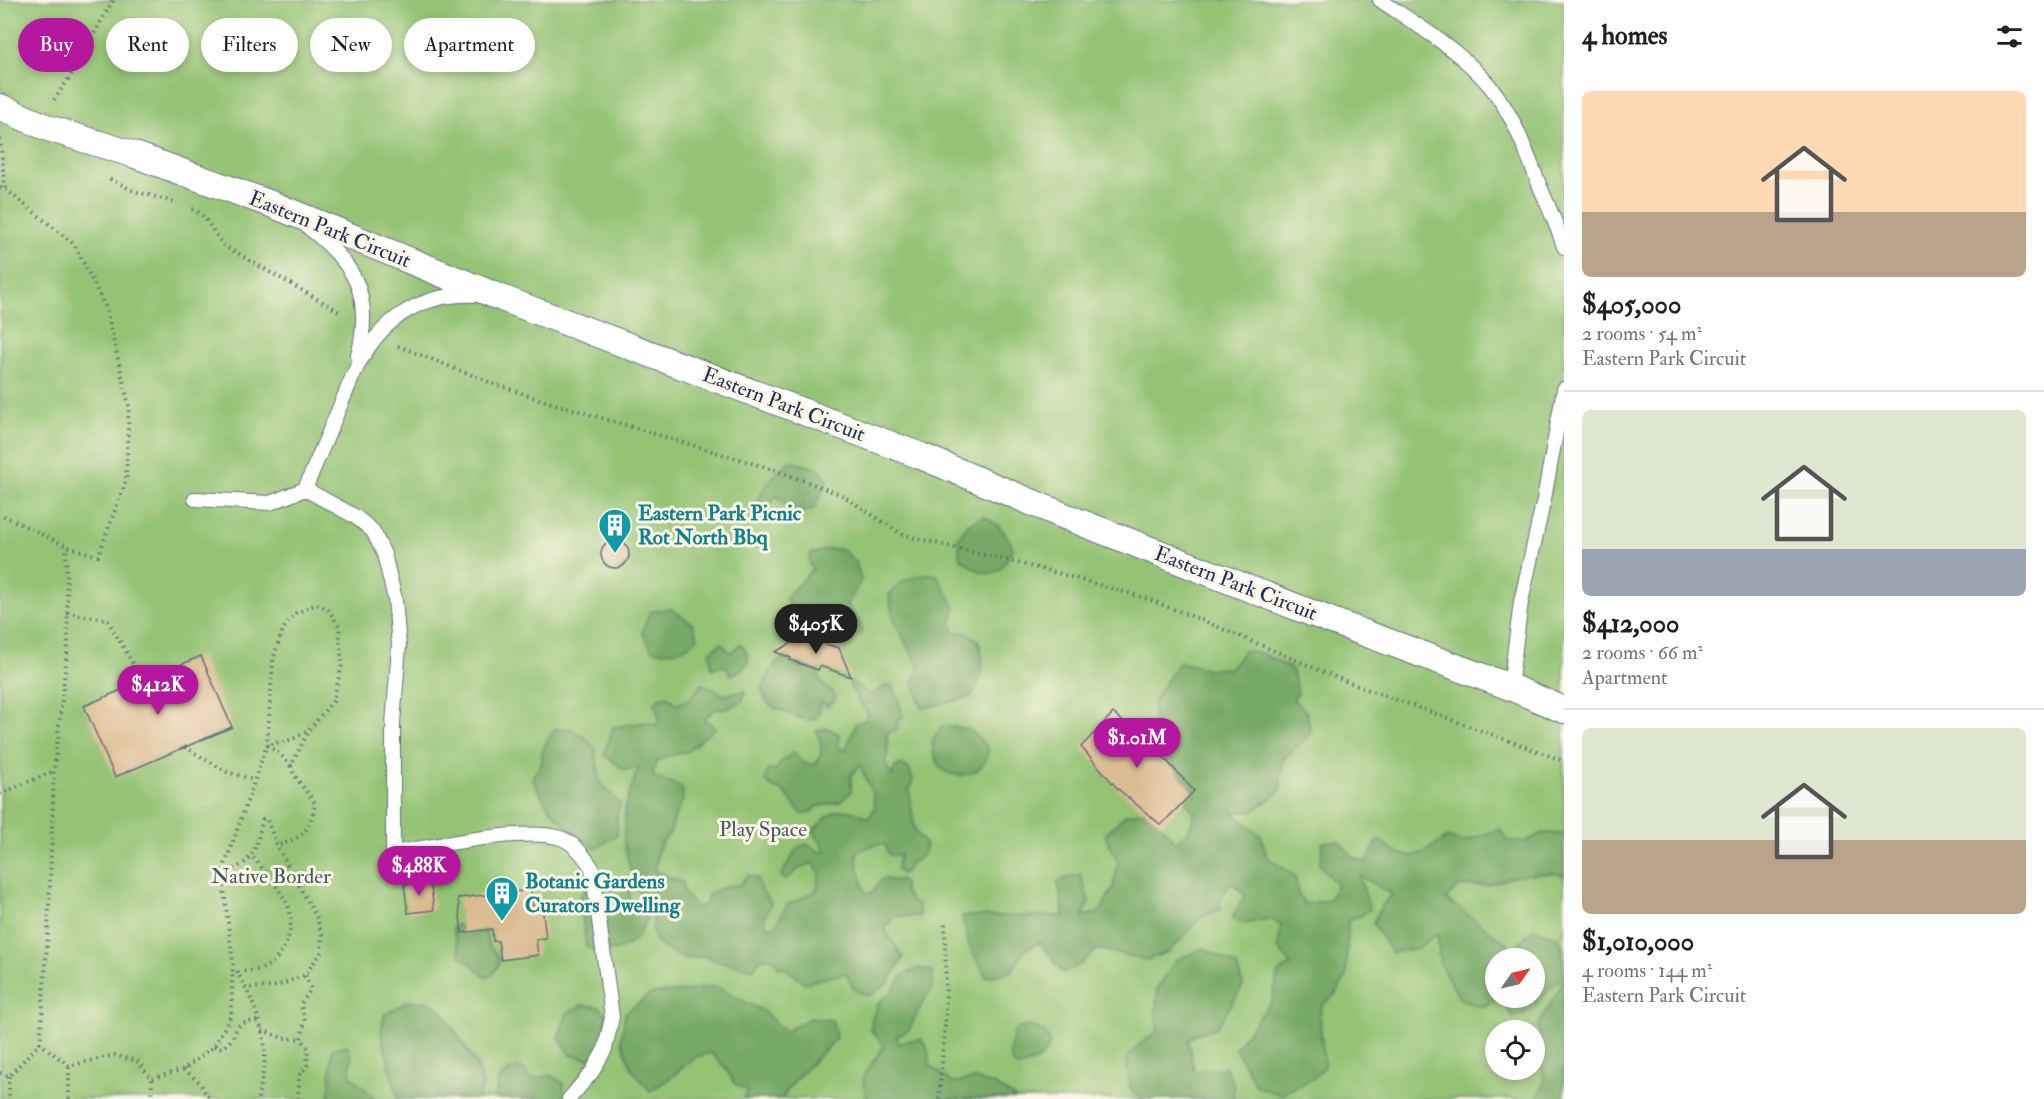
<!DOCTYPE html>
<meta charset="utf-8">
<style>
:root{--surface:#fff;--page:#f6f6f6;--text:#202124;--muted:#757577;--line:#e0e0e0;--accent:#b5179e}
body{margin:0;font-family:"IM FELL Double Pica",serif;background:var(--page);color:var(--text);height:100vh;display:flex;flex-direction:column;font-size:22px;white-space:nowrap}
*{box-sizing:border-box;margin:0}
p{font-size:20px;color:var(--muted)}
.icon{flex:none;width:33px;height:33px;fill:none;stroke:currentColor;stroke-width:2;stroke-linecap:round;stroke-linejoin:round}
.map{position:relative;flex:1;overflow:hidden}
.details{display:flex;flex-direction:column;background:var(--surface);width:480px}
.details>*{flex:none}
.banner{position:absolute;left:18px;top:18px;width:570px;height:54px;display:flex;gap:12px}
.needle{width:39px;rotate:56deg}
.buttons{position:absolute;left:1485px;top:948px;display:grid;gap:12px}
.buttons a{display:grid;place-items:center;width:60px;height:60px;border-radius:50%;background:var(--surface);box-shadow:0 3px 9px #0003;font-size:30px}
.price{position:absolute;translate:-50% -51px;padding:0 14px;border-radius:21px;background:var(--accent);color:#fff;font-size:20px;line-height:39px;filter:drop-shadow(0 2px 3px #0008)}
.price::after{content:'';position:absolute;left:50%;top:36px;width:18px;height:14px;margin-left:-9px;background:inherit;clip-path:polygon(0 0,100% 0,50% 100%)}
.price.selected{background:#222;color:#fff}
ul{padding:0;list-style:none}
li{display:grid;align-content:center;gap:12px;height:318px;padding:0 18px}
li+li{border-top:2px solid var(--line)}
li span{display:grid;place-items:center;height:186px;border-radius:9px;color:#555}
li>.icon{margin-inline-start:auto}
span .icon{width:108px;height:108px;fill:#fffc;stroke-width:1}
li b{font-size:26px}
h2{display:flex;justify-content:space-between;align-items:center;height:72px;padding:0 18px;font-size:26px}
.tag{padding:0 21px;border-radius:27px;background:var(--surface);box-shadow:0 3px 9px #0003;font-size:21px;line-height:54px}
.tag.selected{background:var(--accent);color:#fff}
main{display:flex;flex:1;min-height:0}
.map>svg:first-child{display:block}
.green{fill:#93c373;stroke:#577968;stroke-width:1.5;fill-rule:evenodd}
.forest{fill:#76a965;stroke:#486c62;stroke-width:1.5;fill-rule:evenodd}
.building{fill:#dbbb92}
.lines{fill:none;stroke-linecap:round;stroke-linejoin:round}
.lane-casing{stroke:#646c7f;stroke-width:16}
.street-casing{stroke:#646c7f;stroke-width:28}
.path{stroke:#646c7f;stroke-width:4;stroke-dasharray:1.5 4.5;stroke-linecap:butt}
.lane{stroke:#fff;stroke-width:14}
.street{stroke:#fff;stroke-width:26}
.labels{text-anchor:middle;stroke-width:6;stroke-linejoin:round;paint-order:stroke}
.street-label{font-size:21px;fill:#1b2f5e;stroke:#fcf5e5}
.culture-label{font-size:21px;font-weight:bold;fill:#0d838f;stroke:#fcf5e5;text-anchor:start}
.park-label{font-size:21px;fill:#3f5b64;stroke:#fcf5e5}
</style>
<main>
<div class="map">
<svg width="1564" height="1099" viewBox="0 0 1564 1099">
<rect width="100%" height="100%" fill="#fcf5e5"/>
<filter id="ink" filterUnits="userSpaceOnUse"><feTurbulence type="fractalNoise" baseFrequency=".0167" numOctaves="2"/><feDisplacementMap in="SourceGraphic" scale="12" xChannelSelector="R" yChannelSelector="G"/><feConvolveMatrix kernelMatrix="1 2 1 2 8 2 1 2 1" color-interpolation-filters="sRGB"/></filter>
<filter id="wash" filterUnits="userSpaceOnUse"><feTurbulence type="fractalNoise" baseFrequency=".008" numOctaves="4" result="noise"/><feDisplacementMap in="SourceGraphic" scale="24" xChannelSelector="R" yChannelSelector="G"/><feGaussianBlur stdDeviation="1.35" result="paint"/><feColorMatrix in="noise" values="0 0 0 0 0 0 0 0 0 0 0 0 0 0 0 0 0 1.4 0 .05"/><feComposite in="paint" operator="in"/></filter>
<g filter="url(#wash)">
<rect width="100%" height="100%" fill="#eddebb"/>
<path class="green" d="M 0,0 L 1564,0 L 1564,1099 L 0,1099 ZM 1496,958 L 1534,958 L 1534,998 L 1496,998 ZM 1496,1030 L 1534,1030 L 1534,1070 L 1496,1070 Z"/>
<path class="forest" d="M 790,461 L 820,469 L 828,479 L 815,508 L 797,515 L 777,496 L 767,506 L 757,501 C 765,484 776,473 790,461 Z
M 984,516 C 998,524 1008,533 1013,549 C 1009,555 1004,566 999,570 C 986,579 970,566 960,558 L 958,538 L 968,524 Z
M 828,549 L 842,549 L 856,563 L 861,580 L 847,605 L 861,624 L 862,635 L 856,634 L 847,624 L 812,611 L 801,619 L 785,598 L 813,569 L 809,564 L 810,554 Z
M 928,574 L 937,575 L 955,607 L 952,621 L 953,632 L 966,633 L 978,640 C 986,663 984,676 971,697 L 922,708 L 913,681 L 919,667 L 894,621 L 889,596 C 899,580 911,577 928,574 Z
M 670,608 L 692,623 L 698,638 C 683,652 672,654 652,650 L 642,632 L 650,612 Z
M 721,643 L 731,653 L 740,644 C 755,659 748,668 731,675 L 726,667 L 719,666 L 712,669 L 710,652 Z
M 1245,650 L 1263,654 L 1292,669 L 1298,693 L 1293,700 L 1307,712 L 1311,734 L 1282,761 L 1280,791 L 1253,811 L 1233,813 L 1261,836 L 1267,857 L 1295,876 L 1299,895 L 1305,904 L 1329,900 L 1337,885 L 1320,865 L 1323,842 L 1339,841 L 1353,857 L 1366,862 L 1379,839 C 1409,867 1419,855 1448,837 L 1462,842 L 1500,829 L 1507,840 L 1525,842 L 1542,833 L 1564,834 L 1564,876 L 1554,873 L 1515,876 L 1488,885 L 1458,887 L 1446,899 L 1513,948 L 1534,929 L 1558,937 L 1564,953 L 1564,977 L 1553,985 L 1533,1007 L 1514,1019 L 1500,998 L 1482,1007 L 1460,999 L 1440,965 L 1437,934 L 1416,949 L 1391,953 L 1373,923 L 1381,907 L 1392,894 L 1359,875 L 1370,909 L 1361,916 L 1348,919 L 1346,977 L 1336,994 L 1321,1006 C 1318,1027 1324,1047 1324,1068 L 1312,1079 L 1280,1095 L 1256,1086 L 1235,1048 L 1272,1001 L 1278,973 L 1291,965 L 1278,947 L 1281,925 L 1269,919 L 1244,924 L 1232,919 L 1245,895 L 1232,882 L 1219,899 L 1221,910 L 1203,915 L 1170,951 L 1146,960 L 1097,949 L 1081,964 L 1063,973 L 1040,942 L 1026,949 L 1011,972 L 986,977 L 969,945 L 962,916 L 1064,916 L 1058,881 L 1080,874 L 1089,901 L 1083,916 L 1099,913 L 1113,888 L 1118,862 L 1105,835 L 1125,815 L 1144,811 L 1161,825 L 1176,843 L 1188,831 L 1195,814 L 1185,801 L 1194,791 L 1156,749 L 1153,702 L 1179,662 L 1209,669 L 1230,668 ZM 1496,958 L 1534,958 L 1534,998 L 1496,998 Z
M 787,656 L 791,658 L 790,662 L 803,666 L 805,662 L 806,666 L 818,670 C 820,681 822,687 832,691 L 836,699 L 828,706 L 820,702 L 819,713 L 814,720 C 804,720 799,718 790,714 C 775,707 767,709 762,690 C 769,676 771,661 787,656 Z
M 850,681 L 863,689 L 869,696 L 884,687 L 891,685 L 898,696 L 903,717 L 897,719 L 898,729 L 891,731 L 887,735 L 888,752 L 885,763 L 892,776 L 895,767 L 902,764 L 909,769 L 913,780 L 909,790 L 915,831 L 926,845 L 921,858 L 910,863 L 908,870 L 902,874 L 896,869 L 900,855 L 889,855 L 884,844 L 874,845 L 857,852 L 857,862 L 865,893 L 873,893 L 878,883 L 884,878 L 893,881 L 900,879 L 904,884 L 904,890 L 911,902 L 918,905 L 920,916 L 896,916 L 884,928 L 903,958 L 888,983 L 869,996 L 854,990 L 846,973 L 804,983 L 784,967 L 779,968 L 775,960 L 768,957 L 761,959 L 753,969 L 717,961 L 708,957 L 684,958 L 672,953 L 656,942 L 653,932 L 653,914 L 644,903 L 632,876 L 624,843 L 625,808 L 638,768 L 625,770 L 604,755 L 613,727 L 646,722 L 658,725 L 659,715 L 654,705 L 659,698 L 667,696 L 677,704 L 689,700 L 702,684 L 714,689 L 723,695 L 745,691 L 743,700 L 730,708 L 713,710 L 704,721 L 710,723 L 715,728 L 688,751 L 668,756 L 656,762 L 653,776 L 682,787 L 683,800 L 674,818 L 671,832 L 662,842 L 657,854 L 655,871 L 683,883 L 684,894 L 697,907 L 706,904 L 708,894 L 727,886 L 740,885 L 748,875 L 757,878 L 761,890 L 771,903 L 764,918 L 767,927 L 775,926 L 787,905 L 816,891 L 820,874 L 813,863 L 800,868 L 785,880 L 781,876 L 797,848 L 806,844 L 821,853 L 826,850 L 813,831 C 832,809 842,804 869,818 L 875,808 L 873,795 L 860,765 L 851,775 L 851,792 L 840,802 L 817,807 L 811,812 L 802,814 L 784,792 L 772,787 L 765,781 L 768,770 L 776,770 L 780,763 L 794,752 L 801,762 L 815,765 C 824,753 822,744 816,731 L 827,728 L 839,734 L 839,748 L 846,750 C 848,740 854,735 855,724 L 865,720 L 868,714 L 850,687 Z
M 942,726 C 969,727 972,728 989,750 C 987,754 986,760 984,763 C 976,777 952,779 941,768 C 934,760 933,751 932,741 Z
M 569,728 L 584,736 L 595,749 L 600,783 L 620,804 L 617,813 L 617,835 L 596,848 C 568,831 544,808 532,777 L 542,763 C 540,750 547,740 555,729 Z
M 612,879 L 624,882 L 630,891 L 629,900 L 636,901 L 647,919 C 638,938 631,950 608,951 C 598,952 594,952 586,946 L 580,896 L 586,889 Z
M 457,925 L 461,926 L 462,932 L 485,930 L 488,945 L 497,954 L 499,964 L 493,974 L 486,978 L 470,963 L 460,956 L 453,928 Z
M 1204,948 L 1237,966 L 1243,986 L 1217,1027 L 1196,1034 L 1188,1041 L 1194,1071 L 1226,1067 L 1234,1087 L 1233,1099 L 1143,1099 L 1131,1091 L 1126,1058 L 1141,1043 L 1158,1032 L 1156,1019 L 1157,988 L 1177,959 Z
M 919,968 L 933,972 L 932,989 L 925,998 L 909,1030 L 896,1037 L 900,1044 L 906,1041 L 921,1039 L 928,1049 L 930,1065 L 952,1083 L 975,1079 L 995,1085 L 1016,1099 L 869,1099 L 866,1097 L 863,1076 L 884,1046 L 871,1030 L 872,1019 L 878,1003 L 891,993 L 903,975 Z
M 1564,980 L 1564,1099 L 1536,1099 L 1544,1084 L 1538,1025 Z
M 714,986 L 763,1011 L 785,1032 L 810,1018 L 832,1020 L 836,1038 C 818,1060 795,1074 782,1099 L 743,1099 L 748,1091 L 735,1084 L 725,1067 L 711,1053 L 694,1057 L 669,1079 L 650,1091 L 632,1069 L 621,1040 L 625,1013 L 651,994 L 685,991 Z
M 428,1001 L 442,1011 L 478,1066 L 483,1085 L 478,1099 L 398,1099 L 381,1033 L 384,1015 L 407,1002 Z
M 582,1005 L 600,1007 L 607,1017 L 599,1052 L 589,1059 L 571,1055 L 558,1037 L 568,1012 Z
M 1027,1026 C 1040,1028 1045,1031 1050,1043 C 1045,1059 1033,1064 1017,1067 C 1004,1056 1012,1044 1015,1030 Z
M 347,1045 L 351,1057 L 350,1075 L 376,1099 L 329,1099 L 332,1049 Z
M 518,1068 L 525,1070 L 530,1079 L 550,1075 L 564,1084 L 564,1096 L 561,1099 L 496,1099 C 496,1079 498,1074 518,1068 Z"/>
<g id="blocks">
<path class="building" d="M601 554a14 14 0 1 1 28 0a14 14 0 1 1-28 0Z
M 803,637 L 839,648 L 851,677 L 820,666 L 818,670 L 790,660 L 791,658 L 775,652 Z
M 201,656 L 232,727 L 115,777 L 84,706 Z
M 1113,713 L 1156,749 L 1194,791 L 1161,825 L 1118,789 L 1081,747 Z
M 430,881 L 434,910 L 408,913 L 404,885 Z
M 531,890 L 532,906 L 542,905 L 546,938 L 536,939 L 538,955 L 501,960 L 498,941 L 493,941 L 492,929 L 462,933 L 458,898 Z"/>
</g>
</g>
<g filter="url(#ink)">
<use href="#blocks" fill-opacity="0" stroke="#646c7f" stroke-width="1.5"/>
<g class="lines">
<defs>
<path id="lane" d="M 1380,0 C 1414,23 1451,45 1480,75 C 1509,104 1522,141 1537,179 C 1546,202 1557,224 1564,247
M 309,228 C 356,265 373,296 358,356
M 305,489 L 356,517 L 373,531 L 384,554 L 395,599 L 399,646 L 393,724 L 393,853 C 431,847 530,825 563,839 C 575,844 585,857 592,868 L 612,1017 L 605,1049 L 592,1072 L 569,1099
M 195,499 L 270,503 L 305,489 L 354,373 C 378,321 419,292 478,295
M 1510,687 L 1521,602 L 1544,499 L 1564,389"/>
<path id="street" d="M 0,107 L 48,128 L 135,155 L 271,204 L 504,299 L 921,456 L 1062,515 L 1332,621 L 1510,687 L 1564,710"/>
</defs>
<use href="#lane" class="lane-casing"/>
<use href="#street" class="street-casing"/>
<path class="path" d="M 54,100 L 69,78 L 113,0
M 0,139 L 5,189
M 110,179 L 134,191 L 174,202
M 0,188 L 5,189 L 74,244 L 106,308 L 129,406 L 126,481 L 98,556 L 66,546 L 0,514
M 192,209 C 210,216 212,235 226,247 L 340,312
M 398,346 L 489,382 L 542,400 L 772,469 L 842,495 L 903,535 L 1050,571 L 1145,598 L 1204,621 L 1345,681 L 1564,761
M 67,613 L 107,619 L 143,681
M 185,747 L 227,772 L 254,780
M 291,766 L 281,755 L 267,745 L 290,740 L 309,731
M 0,794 L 54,771
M 222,873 C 256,863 254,851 263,819 L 267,820 L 277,846 L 317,918 L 322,935 L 321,953 L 305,975 L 288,982 L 273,987 L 246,988
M 237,971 C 250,995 264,1024 265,1052 C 266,1067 260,1084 258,1099
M 238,972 C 246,971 258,971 265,967 C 285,957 296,927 288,906 C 280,888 265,872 253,857
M 262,1030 L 283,1038 L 301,1039
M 40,1043 L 48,932 L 54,771 L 68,644 L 66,546
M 214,1046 L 222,1048 C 243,1034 227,1022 259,1021
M 184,1069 L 200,1083 L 209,1099
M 0,1073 L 9,1076 L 40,1043 L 69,1066 L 114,1055 L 137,1061 L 152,1079 L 184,1069 L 214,1046 L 231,1016 L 233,964 L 222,873 L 267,745 L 273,660 L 283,629 L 296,613 L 317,604 L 328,609 L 339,626 L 342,665 L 333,701 L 309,730 L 291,766 C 294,779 308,791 315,804 C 309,832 304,837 277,846
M 9,1076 L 9,1099
M 69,1099 L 69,1066
M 151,1099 L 152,1079
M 298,1099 L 299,1076 L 307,1065 L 308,1048 L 301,1039 L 305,1021 L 301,1004 L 311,989 L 305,975
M 939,1099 L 946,1013 L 945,922"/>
<use href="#lane" class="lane"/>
<use href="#street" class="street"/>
</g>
</g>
<defs>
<symbol id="building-pin" viewBox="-11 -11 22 30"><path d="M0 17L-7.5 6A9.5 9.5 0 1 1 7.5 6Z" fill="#0f9aa8" stroke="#fcf5e5"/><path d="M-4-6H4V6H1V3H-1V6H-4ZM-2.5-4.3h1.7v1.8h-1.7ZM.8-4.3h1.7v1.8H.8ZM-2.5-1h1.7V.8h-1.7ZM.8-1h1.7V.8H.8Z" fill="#fff"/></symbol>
</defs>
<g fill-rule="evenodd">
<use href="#building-pin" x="596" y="506" width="38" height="52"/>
<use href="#building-pin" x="483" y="874" width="38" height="52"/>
</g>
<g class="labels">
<g class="street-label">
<text transform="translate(330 229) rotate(22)" y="7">Eastern Park Circuit</text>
<text transform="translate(784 404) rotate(21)" y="7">Eastern Park Circuit</text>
<text transform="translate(1236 583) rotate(21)" y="7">Eastern Park Circuit</text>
</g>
<g class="culture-label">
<text x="638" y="520">Eastern Park Picnic<tspan x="638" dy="24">Rot North Bbq</tspan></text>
<text x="525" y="888">Botanic Gardens<tspan x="525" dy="24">Curators Dwelling</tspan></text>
</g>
<g class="park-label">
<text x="763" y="836">Play Space</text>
<text x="271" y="883">Native Border</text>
</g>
</g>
</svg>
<div class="buttons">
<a><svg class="needle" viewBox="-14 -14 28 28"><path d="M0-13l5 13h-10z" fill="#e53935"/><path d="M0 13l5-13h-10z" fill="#757577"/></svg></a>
<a><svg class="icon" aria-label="locate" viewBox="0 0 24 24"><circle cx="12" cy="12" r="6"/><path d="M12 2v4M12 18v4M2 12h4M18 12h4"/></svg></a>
</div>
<b class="price selected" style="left:816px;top:655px">$405K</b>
<b class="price" style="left:158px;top:716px">$412K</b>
<b class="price" style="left:1137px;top:769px">$1.01M</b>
<b class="price" style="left:419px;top:897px">$488K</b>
<div class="banner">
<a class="tag selected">Buy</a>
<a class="tag">Rent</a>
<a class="tag">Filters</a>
<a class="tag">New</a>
<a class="tag">Apartment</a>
</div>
</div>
<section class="details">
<h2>4 homes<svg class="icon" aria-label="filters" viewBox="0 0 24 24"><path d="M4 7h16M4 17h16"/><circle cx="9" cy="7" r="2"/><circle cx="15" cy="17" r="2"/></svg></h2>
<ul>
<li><span style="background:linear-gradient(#ffd9b3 65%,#b9a48a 0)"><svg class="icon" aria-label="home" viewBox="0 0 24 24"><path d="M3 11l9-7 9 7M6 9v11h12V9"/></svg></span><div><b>$405,000</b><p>2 rooms · 54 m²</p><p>Eastern Park Circuit</p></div></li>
<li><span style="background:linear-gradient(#dfe7d0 75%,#9aa5b1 0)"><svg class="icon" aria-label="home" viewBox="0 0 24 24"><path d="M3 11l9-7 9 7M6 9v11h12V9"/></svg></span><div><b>$412,000</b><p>2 rooms · 66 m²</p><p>Apartment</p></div></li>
<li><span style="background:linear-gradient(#dfe7d0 60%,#b9a48a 0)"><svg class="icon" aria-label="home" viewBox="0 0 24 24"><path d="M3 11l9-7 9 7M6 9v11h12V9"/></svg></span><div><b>$1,010,000</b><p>4 rooms · 144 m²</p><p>Eastern Park Circuit</p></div></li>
</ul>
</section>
</main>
